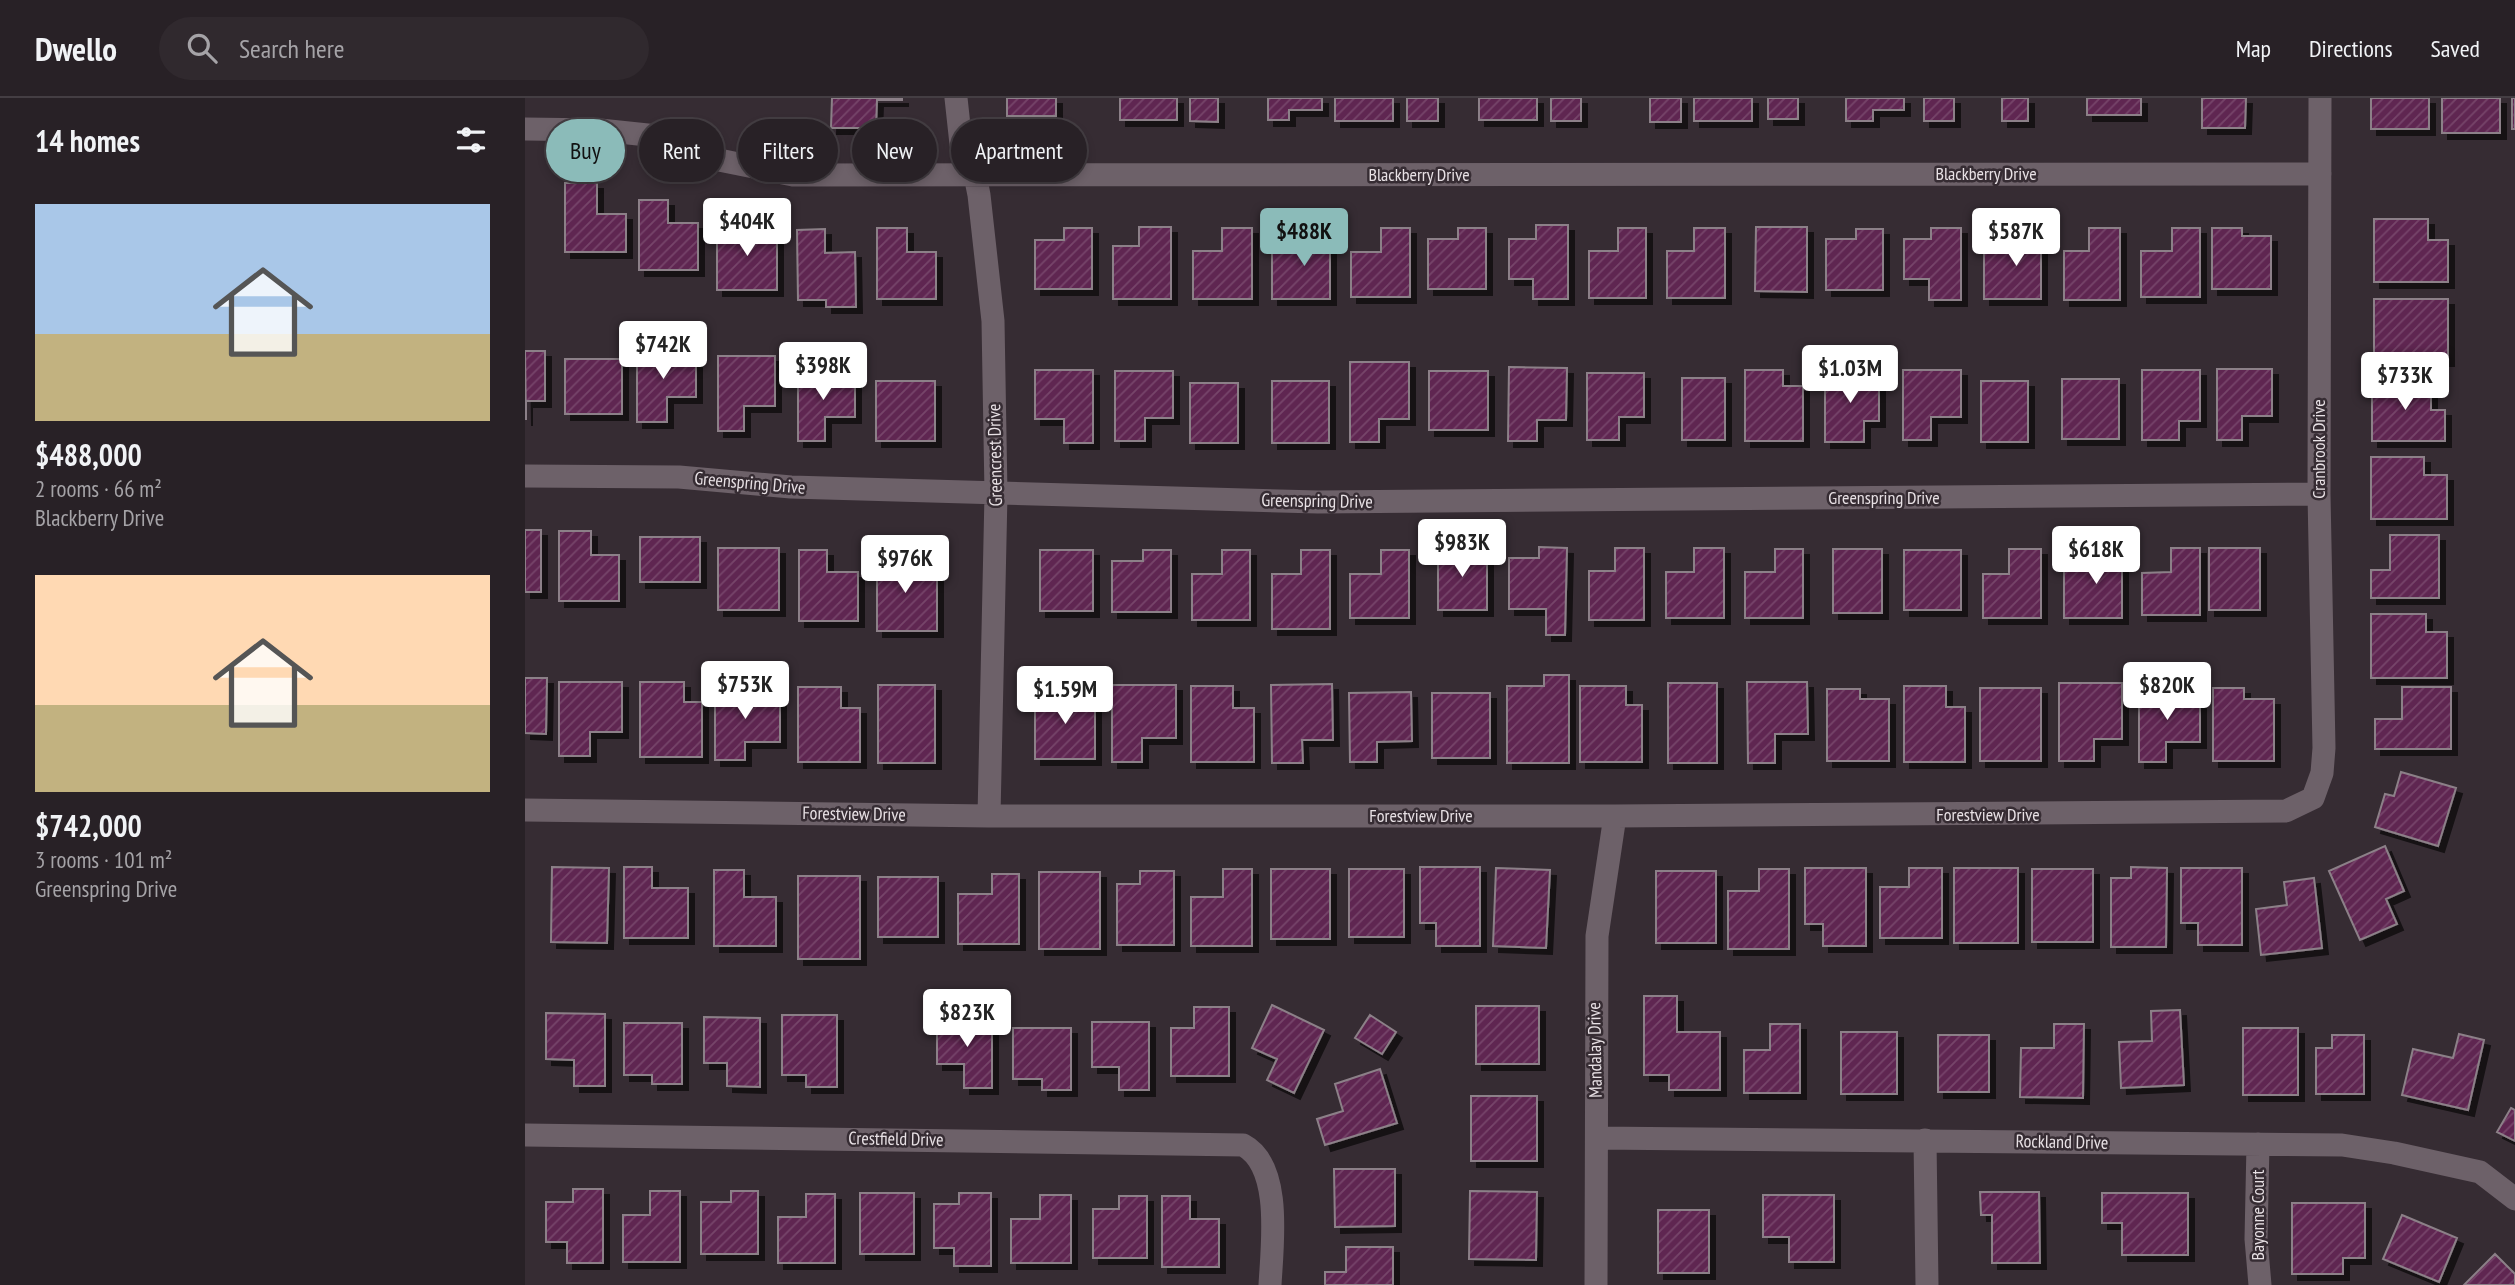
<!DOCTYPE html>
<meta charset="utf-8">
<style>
:root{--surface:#282126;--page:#30292e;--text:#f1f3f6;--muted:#a5a3a7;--line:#443e43;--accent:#8bbbb9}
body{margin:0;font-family:"PT Sans Narrow",sans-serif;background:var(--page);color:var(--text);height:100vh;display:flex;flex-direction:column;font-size:26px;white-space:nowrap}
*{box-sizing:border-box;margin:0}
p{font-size:23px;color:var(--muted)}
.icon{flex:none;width:38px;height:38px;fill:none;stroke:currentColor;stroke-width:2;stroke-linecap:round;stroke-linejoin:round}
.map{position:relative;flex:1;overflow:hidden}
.sheet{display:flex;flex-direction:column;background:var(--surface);width:525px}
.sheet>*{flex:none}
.guide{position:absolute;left:21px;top:21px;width:665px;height:63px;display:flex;gap:14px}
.price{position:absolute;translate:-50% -60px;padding:0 16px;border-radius:7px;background:#fff;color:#222;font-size:23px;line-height:46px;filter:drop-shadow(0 2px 4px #0008)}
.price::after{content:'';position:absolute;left:50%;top:42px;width:21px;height:16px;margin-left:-10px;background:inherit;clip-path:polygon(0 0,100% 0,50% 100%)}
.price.selected{background:var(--accent);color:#111}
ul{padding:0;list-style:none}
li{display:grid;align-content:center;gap:14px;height:371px;padding:0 35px}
li span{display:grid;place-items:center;height:217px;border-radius:0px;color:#555}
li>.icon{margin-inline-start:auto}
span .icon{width:126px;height:126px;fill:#fffc;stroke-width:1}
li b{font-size:30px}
h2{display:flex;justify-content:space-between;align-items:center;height:84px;padding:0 35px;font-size:30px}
.pill{padding:0 24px;border-radius:32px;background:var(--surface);box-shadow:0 4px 10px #0003,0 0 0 2px var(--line);font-size:24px;line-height:63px}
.pill.selected{background:var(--accent);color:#111}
header{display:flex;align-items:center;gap:42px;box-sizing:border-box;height:98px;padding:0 35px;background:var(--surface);border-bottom:2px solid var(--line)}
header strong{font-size:33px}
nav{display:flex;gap:38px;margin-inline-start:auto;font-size:24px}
.search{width:490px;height:63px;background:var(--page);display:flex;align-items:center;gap:18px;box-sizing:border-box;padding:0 24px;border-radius:38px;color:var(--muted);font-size:26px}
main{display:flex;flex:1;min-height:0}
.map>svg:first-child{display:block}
.building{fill:url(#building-hatch);stroke:#8c8088;stroke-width:2;filter:url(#shadow)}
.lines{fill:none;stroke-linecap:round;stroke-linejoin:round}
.street{stroke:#6d6169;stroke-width:23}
.labels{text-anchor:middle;stroke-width:5;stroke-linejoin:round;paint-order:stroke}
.street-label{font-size:18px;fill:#e8e1e5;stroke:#362c33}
</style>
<header>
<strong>Dwello</strong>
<div class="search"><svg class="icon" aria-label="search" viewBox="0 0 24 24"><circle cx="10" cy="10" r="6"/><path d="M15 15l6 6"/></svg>Search here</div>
<nav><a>Map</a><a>Directions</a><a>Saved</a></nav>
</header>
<main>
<section class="sheet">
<h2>14 homes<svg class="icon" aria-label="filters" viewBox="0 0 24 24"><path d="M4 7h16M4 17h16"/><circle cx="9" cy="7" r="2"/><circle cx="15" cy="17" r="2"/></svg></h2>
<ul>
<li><span style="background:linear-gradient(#a9c7e8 60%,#c2b280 0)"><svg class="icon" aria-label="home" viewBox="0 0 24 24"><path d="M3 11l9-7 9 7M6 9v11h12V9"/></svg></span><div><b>$488,000</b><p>2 rooms · 66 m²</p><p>Blackberry Drive</p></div></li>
<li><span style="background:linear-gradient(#ffd9b3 60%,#c2b280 0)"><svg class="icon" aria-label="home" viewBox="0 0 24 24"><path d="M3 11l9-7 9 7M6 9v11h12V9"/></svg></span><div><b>$742,000</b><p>3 rooms · 101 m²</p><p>Greenspring Drive</p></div></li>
</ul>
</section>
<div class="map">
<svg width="1990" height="1187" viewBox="0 0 1990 1187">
<defs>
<pattern id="building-hatch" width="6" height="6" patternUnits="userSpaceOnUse" patternTransform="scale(1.75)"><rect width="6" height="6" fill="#5f2651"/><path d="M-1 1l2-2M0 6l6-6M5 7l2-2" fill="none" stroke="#76456a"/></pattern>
<filter id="shadow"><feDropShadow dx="6" dy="6" stdDeviation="0" flood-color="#0009"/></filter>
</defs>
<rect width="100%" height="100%" fill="#362c33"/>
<path class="building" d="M 307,0 L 377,0 L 377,2 L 352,2 L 351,30 L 306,30 Z
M 482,0 L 531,0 L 531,18 L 482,18 Z
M 595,0 L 652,0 L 652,22 L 595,22 Z
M 665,0 L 693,0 L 693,24 L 665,23 Z
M 743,0 L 797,0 L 797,12 L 764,12 L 764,22 L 743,22 Z
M 810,0 L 868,0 L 868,23 L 810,23 Z
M 882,0 L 913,0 L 913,23 L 882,23 Z
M 954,0 L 1012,0 L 1012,22 L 954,22 Z
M 1026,0 L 1056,0 L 1056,23 L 1026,23 Z
M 1125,0 L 1156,0 L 1156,24 L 1125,24 Z
M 1169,0 L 1227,0 L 1227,23 L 1169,23 Z
M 1243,0 L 1273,0 L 1273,21 L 1243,21 Z
M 1321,0 L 1379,0 L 1379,12 L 1348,12 L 1348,23 L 1321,23 Z
M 1399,0 L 1429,0 L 1429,23 L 1399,23 Z
M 1477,0 L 1503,0 L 1503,23 L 1477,23 Z
M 1562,0 L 1616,0 L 1616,17 L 1562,17 Z
M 1677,0 L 1721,0 L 1720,30 L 1677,30 Z
M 1846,0 L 1904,0 L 1904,31 L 1846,31 Z
M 1917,0 L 1975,0 L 1975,35 L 1917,35 Z
M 1987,0 L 1990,0 L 1990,31 L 1987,31 Z
M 40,85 L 72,85 L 72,116 L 101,116 L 101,154 L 40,154 Z
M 114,102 L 143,102 L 143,125 L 173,125 L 173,172 L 114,172 Z
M 1849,121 L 1903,121 L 1903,142 L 1923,142 L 1923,184 L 1849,184 Z
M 1011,127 L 1043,127 L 1043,201 L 1008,201 L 1008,181 L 984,181 L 984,141 L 1011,141 Z
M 192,129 L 252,129 L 252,192 L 192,192 Z
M 614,129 L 646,129 L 646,201 L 588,201 L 588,148 L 614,148 Z
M 1231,129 L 1282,129 L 1282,194 L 1230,193 Z
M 1488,129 L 1516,129 L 1516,201 L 1459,201 L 1459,154 L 1488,154 Z
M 352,130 L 382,130 L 382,154 L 411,154 L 411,201 L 352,201 Z
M 539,130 L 567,130 L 567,191 L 510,191 L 510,142 L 539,142 Z
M 697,130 L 727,130 L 727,201 L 668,201 L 668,153 L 697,153 Z
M 775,130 L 805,130 L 805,201 L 747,201 L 747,154 L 775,154 Z
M 856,130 L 885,130 L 885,199 L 826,199 L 826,154 L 856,154 Z
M 933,130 L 961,130 L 961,191 L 903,191 L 903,141 L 933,141 Z
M 1093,130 L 1121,130 L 1121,200 L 1064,200 L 1064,153 L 1093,153 Z
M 1169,130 L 1200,130 L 1200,200 L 1142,200 L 1142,153 L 1169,153 Z
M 1406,130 L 1436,130 L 1436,202 L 1404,202 L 1404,181 L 1379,181 L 1379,141 L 1406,141 Z
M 1564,130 L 1595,130 L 1595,202 L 1539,202 L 1539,153 L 1564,153 Z
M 1647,130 L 1675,130 L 1675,199 L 1616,199 L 1616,153 L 1647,153 Z
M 1687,130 L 1717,130 L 1717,138 L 1746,138 L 1746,191 L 1687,191 Z
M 300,131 L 300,155 L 330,154 L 331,209 L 301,209 L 301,202 L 273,202 L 272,132 Z
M 1331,131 L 1358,131 L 1358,192 L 1301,192 L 1301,141 L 1331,141 Z
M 1849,201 L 1923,201 L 1923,262 L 1849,262 Z
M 112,252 L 171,252 L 171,299 L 142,299 L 142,324 L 112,324 Z
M 0,253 L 20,253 L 20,303 L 1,303 L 1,322 Z
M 193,258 L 250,258 L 250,308 L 219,308 L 219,333 L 193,333 Z
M 40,261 L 97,261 L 97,316 L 40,316 Z
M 825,264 L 884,264 L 884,321 L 854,321 L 854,344 L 825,344 Z
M 984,269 L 1042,270 L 1041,322 L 1012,322 L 1012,343 L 983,343 Z
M 1692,271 L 1747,271 L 1747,318 L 1717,318 L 1717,342 L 1692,342 Z
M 510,272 L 568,272 L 568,345 L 539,345 L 539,321 L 510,321 Z
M 1220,272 L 1258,272 L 1258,288 L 1278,288 L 1278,343 L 1220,343 Z
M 1378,272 L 1436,272 L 1436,319 L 1406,319 L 1406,342 L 1378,342 Z
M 1617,272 L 1675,272 L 1675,323 L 1654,323 L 1654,342 L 1617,342 Z
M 590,273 L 648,273 L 648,320 L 620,320 L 620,343 L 590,343 Z
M 904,273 L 963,273 L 963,332 L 904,332 Z
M 1300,274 L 1354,274 L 1354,323 L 1339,323 L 1339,344 L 1300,344 Z
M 273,275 L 330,275 L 330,319 L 300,319 L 300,343 L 273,343 Z
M 1062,275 L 1119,275 L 1119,319 L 1094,319 L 1094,342 L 1062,342 Z
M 1157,280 L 1200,280 L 1200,342 L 1157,342 Z
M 1537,281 L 1594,281 L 1594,341 L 1537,341 Z
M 1847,282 L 1906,282 L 1906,312 L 1920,312 L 1920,343 L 1847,343 Z
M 351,283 L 410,283 L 410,343 L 351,343 Z
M 747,283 L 804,283 L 804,345 L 747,345 Z
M 1456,283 L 1503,283 L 1503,344 L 1456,344 Z
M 665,285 L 713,285 L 713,345 L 665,345 Z
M 1846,359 L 1899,359 L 1899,377 L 1922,377 L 1922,421 L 1846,421 Z
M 0,432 L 16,432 L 16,494 L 0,494 Z
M 34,433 L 66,433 L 66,457 L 94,457 L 94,503 L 34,503 Z
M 1865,437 L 1914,437 L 1914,500 L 1846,500 L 1846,472 L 1865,472 Z
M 115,439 L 175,439 L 175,484 L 115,484 Z
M 1014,449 L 1042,450 L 1040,537 L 1021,537 L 1021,511 L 984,511 L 984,460 L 1014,460 Z
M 1564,449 L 1597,449 L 1597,520 L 1539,520 L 1539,472 L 1564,472 Z
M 193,450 L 254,450 L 254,512 L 193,512 Z
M 913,450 L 962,450 L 962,512 L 913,512 Z
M 1090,450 L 1119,450 L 1119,522 L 1064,522 L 1064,473 L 1090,473 Z
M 1169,450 L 1199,450 L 1199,520 L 1141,520 L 1141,474 L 1169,474 Z
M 1646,450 L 1675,450 L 1675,517 L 1617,517 L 1617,475 L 1646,474 Z
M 1684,450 L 1735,450 L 1735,512 L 1684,512 Z
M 1250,451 L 1278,451 L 1278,520 L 1220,520 L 1220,474 L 1250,474 Z
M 1308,451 L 1357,451 L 1357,515 L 1308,515 Z
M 1484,451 L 1516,451 L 1516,520 L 1458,520 L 1458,476 L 1484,476 Z
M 274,452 L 302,452 L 302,474 L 333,474 L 333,523 L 274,523 Z
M 352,452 L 383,452 L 383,475 L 412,475 L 412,533 L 352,533 Z
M 515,452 L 568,452 L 568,513 L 515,513 Z
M 618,452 L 646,452 L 646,514 L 587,514 L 587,463 L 618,463 Z
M 697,452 L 725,452 L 725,522 L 667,522 L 667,476 L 697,476 Z
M 776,452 L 805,452 L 805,531 L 747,531 L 747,476 L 776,476 Z
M 856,452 L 884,452 L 884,520 L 825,520 L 825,476 L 856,476 Z
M 1379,452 L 1436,452 L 1436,512 L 1379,512 Z
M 1846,516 L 1901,516 L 1901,534 L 1922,534 L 1922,580 L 1846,580 Z
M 1019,577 L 1044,577 L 1044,665 L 982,665 L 982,588 L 1019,588 Z
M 0,580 L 22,580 L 21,636 L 0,635 Z
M 34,584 L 97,584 L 97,634 L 65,634 L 65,658 L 34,658 Z
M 115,584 L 159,584 L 159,604 L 177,604 L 177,659 L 115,659 Z
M 1222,584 L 1282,584 L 1283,636 L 1250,636 L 1250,665 L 1223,665 Z
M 1143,585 L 1192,585 L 1192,665 L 1143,665 Z
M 1534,585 L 1597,585 L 1597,641 L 1569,641 L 1569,663 L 1534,663 Z
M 807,586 L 808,642 L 777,642 L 778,665 L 747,665 L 746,587 Z
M 353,587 L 410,587 L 410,665 L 353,665 Z
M 587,587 L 651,587 L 651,640 L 617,640 L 617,664 L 587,664 Z
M 666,588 L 708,588 L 708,610 L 729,610 L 729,664 L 666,664 Z
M 1055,588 L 1101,588 L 1101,607 L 1117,607 L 1117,664 L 1055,664 Z
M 1379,588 L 1421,588 L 1421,609 L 1440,609 L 1440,664 L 1379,664 Z
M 273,589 L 316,589 L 316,610 L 335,610 L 335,664 L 273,664 Z
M 1877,589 L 1926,589 L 1926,651 L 1850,651 L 1850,621 L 1877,621 Z
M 1455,590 L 1516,590 L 1516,663 L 1455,663 Z
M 1688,590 L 1719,590 L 1719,601 L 1749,601 L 1749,663 L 1688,663 Z
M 1302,591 L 1335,591 L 1335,601 L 1364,601 L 1364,663 L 1302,663 Z
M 190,593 L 255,593 L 255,644 L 220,644 L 220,662 L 190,662 Z
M 886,594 L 887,643 L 852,644 L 852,664 L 825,664 L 824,595 Z
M 1614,594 L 1675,594 L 1675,644 L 1641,644 L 1641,664 L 1614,664 Z
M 907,595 L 965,595 L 965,660 L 907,660 Z
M 510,596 L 570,596 L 570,661 L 510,661 Z
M 1876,674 L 1931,690 L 1913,748 L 1850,729 L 1860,696 L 1869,698 Z
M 1860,748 L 1879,793 L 1861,801 L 1872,826 L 1835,842 L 1804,773 Z
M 27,769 L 84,770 L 82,845 L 26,844 Z
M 99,769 L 127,769 L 127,790 L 163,790 L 163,840 L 99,840 Z
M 895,769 L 955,769 L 955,848 L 911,848 L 911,825 L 895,825 Z
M 1606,769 L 1642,770 L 1641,849 L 1586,849 L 1586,780 L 1606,780 Z
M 971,770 L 1025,772 L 1021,850 L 968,848 Z
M 1280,770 L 1341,770 L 1341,848 L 1298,848 L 1298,826 L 1280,826 Z
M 1384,770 L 1417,770 L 1417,840 L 1355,840 L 1355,789 L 1384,789 Z
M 1429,770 L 1493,770 L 1493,845 L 1429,845 Z
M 1656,770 L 1717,770 L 1717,847 L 1673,847 L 1673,825 L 1656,825 Z
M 698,771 L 727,771 L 727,848 L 666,848 L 666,799 L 698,799 Z
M 746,771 L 805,771 L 805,841 L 746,841 Z
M 824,771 L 879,771 L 879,839 L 824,839 Z
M 1234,771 L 1264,771 L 1264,851 L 1203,851 L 1203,793 L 1234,793 Z
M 1507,771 L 1568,771 L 1568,844 L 1507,844 Z
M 189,772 L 219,772 L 219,799 L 251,799 L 251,848 L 189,848 Z
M 615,773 L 649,773 L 649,847 L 592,847 L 592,786 L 615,786 Z
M 1131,773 L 1191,773 L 1191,845 L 1131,845 Z
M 514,774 L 575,774 L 575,851 L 514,851 Z
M 467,776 L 494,776 L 494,846 L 433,846 L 433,796 L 467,796 Z
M 273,778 L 335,778 L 335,861 L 273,861 Z
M 353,779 L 413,779 L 413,839 L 353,839 Z
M 1789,780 L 1797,850 L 1736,857 L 1731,811 L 1762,807 L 1759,784 Z
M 1119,898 L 1152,898 L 1152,934 L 1195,934 L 1195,992 L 1144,992 L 1144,977 L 1119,977 Z
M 747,907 L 799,932 L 769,995 L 742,982 L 752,961 L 727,950 Z
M 951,908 L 1014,908 L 1014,966 L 951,966 Z
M 669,909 L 704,909 L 704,978 L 646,978 L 646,930 L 669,930 Z
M 1655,912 L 1659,987 L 1596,990 L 1594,944 L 1627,943 L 1626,913 Z
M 21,915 L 80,916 L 80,988 L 49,988 L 49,962 L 21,961 Z
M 257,917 L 312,917 L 312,989 L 281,989 L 281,977 L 257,977 Z
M 845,917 L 871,934 L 857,956 L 830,940 Z
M 179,919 L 235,920 L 235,989 L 202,988 L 202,965 L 179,965 Z
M 412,921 L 467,921 L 467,990 L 439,990 L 439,966 L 412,966 Z
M 567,924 L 624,924 L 624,992 L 594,992 L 594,969 L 567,969 Z
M 99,925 L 157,925 L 157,986 L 127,986 L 127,977 L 99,977 Z
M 1245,926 L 1275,926 L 1275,995 L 1219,995 L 1219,952 L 1245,952 Z
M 1529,926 L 1559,926 L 1558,1000 L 1495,999 L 1496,950 L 1529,950 Z
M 488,930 L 546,930 L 546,992 L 517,992 L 517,981 L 488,981 Z
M 1718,930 L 1773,930 L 1773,997 L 1718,997 Z
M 1316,934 L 1372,934 L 1372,996 L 1316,996 Z
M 1934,936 L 1959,942 L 1943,1012 L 1877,997 L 1888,951 L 1928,960 Z
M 1413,937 L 1464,937 L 1464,994 L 1413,994 Z
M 1807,937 L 1839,937 L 1839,996 L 1791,996 L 1791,950 L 1807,950 Z
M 855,971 L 872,1025 L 800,1047 L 792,1021 L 818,1013 L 810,986 Z
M 946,998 L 1012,998 L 1012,1063 L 946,1063 Z
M 1986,1010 L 1990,1012 L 1990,1043 L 1972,1034 Z
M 809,1071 L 870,1071 L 870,1128 L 810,1129 Z
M 48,1091 L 78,1091 L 78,1165 L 42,1165 L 42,1144 L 21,1144 L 21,1104 L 48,1104 Z
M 125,1093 L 155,1093 L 155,1164 L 98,1164 L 98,1117 L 125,1117 Z
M 206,1093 L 233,1093 L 233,1156 L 176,1156 L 176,1104 L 206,1104 Z
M 945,1093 L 1012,1094 L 1011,1162 L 944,1161 Z
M 1455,1094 L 1514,1094 L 1515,1165 L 1467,1165 L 1467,1117 L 1456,1117 Z
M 335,1095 L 389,1095 L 389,1156 L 335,1156 Z
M 434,1095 L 466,1095 L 466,1168 L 429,1168 L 429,1150 L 409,1150 L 409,1106 L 434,1106 Z
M 1577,1095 L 1663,1095 L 1663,1157 L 1597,1157 L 1597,1125 L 1577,1125 Z
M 281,1096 L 310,1096 L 310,1165 L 253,1165 L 253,1119 L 281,1119 Z
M 515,1097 L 546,1097 L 546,1165 L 486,1165 L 486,1121 L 515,1121 Z
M 1238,1097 L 1309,1097 L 1309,1164 L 1264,1164 L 1264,1139 L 1238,1139 Z
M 594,1098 L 622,1098 L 622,1160 L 568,1160 L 568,1111 L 594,1111 Z
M 637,1098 L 665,1098 L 665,1121 L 694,1121 L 694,1169 L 637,1169 Z
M 1767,1105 L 1840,1105 L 1840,1160 L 1818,1160 L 1818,1176 L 1767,1176 Z
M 1133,1112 L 1184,1112 L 1184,1175 L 1133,1175 Z
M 1877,1117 L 1932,1140 L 1914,1184 L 1858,1161 Z
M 821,1149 L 868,1149 L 868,1187 L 800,1187 L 800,1174 L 821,1174 Z
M 1970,1156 L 1990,1176 L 1990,1187 L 1939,1187 Z"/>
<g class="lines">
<path class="street" d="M 431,0 L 436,46 L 450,77 L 454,97 L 468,223 L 471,396 L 464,718
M 0,31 L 75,32 L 132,38 L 194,62 L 268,77 L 1795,76
M 0,378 L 154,379 L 266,389 L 793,404 L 1794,396
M 0,712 L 464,718 L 1090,718 L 1761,713 L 1788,700 L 1797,675 L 1799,650 L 1794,396 L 1795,0
M 0,1037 L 718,1047 C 758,1068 747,1148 745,1187
M 1072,1040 L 1817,1047 L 1869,1055 L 1955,1074 L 1990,1101
M 1400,1042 L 1402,1187
M 1733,1046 L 1731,1141 L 1735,1187
M 1071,1187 L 1072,838 L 1090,718"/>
</g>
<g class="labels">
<g class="street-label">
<text x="1461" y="82">Blackberry Drive</text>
<text x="894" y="83">Blackberry Drive</text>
<text transform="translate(1794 351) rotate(-90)" y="6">Cranbrook Drive</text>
<text transform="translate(470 357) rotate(-91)" y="6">Greencrest Drive</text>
<text transform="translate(225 385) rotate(5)" y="6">Greenspring Drive</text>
<text x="1359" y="406">Greenspring Drive</text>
<text transform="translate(792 403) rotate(1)" y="6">Greenspring Drive</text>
<text transform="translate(329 716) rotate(1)" y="6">Forestview Drive</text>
<text x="1463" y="723">Forestview Drive</text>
<text x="896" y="724">Forestview Drive</text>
<text transform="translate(1070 952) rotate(-91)" y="6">Mandalay Drive</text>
<text transform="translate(371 1041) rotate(1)" y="6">Crestfield Drive</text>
<text transform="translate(1537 1044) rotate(1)" y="6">Rockland Drive</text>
<text transform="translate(1733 1117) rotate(-90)" y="6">Bayonne Court</text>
</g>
</g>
</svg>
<b class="price" style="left:222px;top:160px">$404K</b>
<b class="price selected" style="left:779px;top:170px">$488K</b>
<b class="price" style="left:1491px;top:170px">$587K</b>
<b class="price" style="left:138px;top:283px">$742K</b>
<b class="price" style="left:298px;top:304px">$398K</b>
<b class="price" style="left:1325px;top:307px">$1.03M</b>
<b class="price" style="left:1880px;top:314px">$733K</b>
<b class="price" style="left:937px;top:481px">$983K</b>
<b class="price" style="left:1571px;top:488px">$618K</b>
<b class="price" style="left:380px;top:497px">$976K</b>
<b class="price" style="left:220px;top:623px">$753K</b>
<b class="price" style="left:1642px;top:624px">$820K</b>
<b class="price" style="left:540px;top:628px">$1.59M</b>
<b class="price" style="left:442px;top:951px">$823K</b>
<div class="guide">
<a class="pill selected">Buy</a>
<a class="pill">Rent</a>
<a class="pill">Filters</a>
<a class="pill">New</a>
<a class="pill">Apartment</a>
</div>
</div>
</main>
